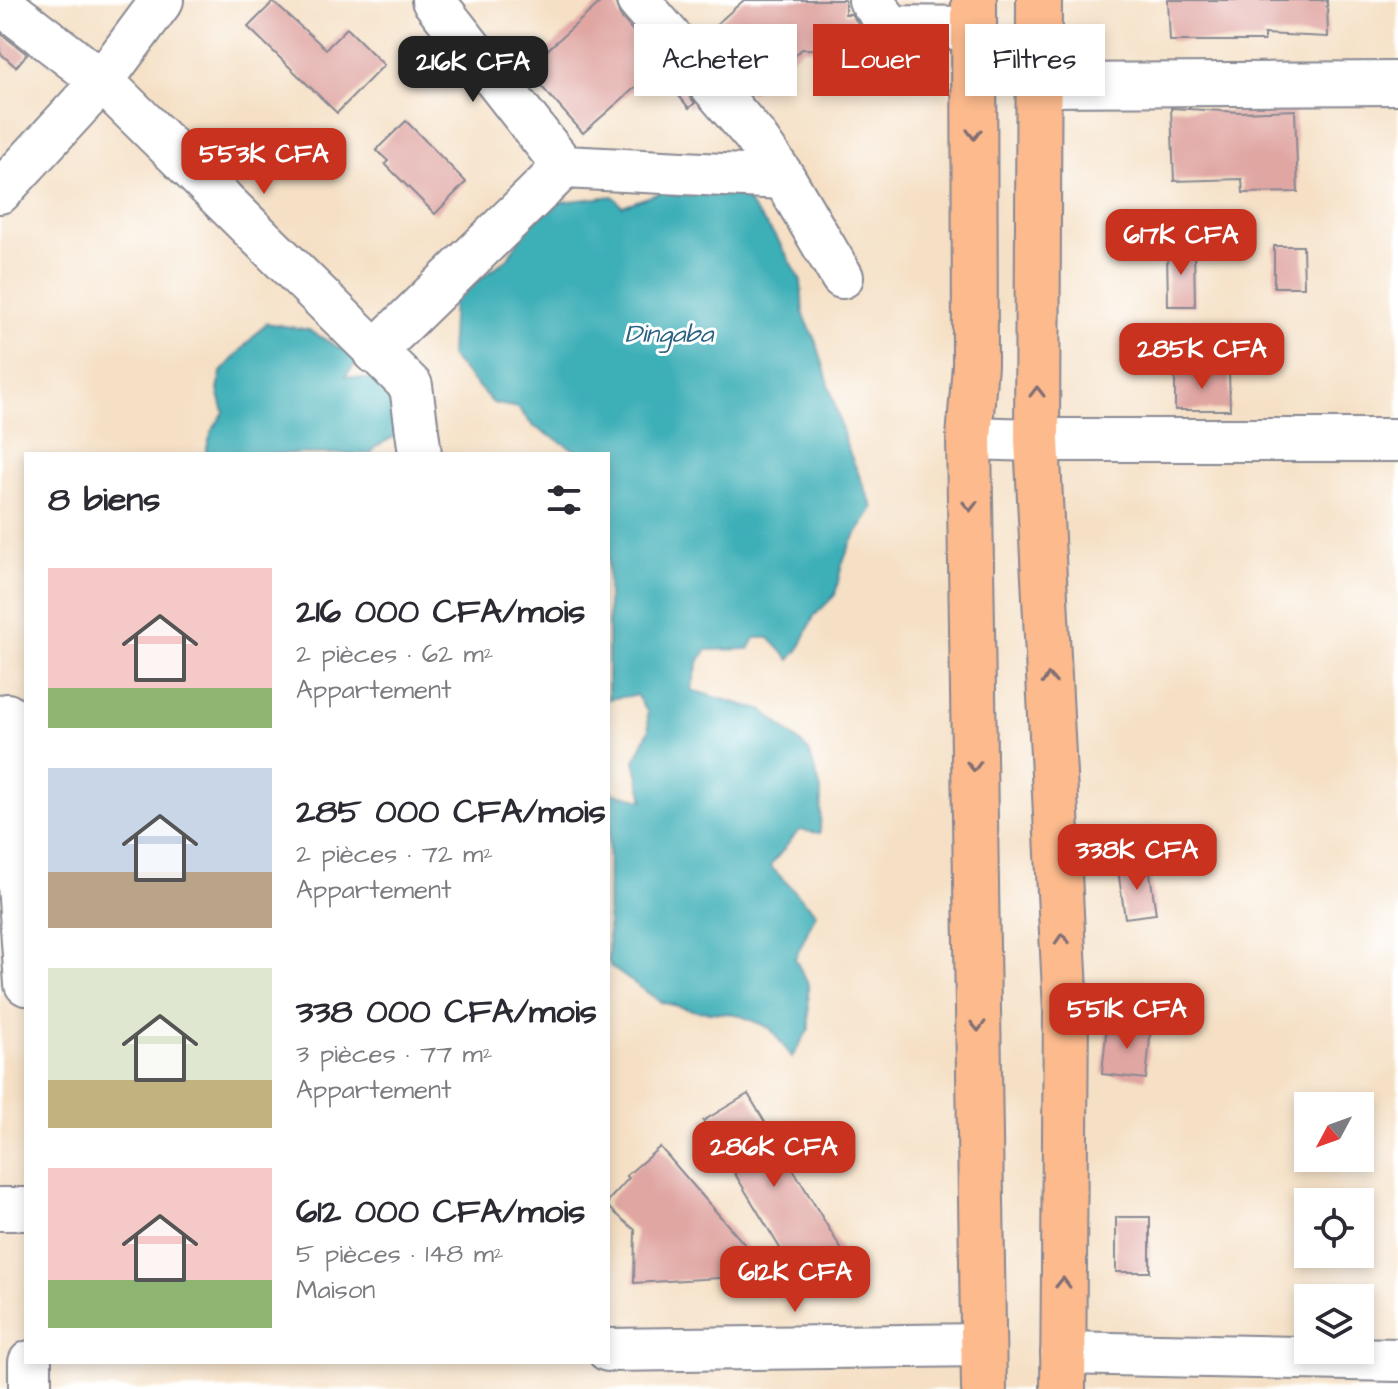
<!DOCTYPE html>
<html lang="fr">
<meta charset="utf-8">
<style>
:root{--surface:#fff;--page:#f7f7f7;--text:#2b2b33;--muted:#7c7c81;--accent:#c8321e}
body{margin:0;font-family:"Architects Daughter",sans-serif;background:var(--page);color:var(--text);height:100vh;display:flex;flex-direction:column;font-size:30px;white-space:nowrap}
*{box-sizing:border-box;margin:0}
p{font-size:26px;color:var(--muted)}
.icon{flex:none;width:44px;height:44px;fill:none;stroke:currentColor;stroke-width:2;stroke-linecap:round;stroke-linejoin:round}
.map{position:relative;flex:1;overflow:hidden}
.drawer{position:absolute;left:24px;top:452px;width:586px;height:912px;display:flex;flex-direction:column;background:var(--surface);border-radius:0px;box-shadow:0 4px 12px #0003}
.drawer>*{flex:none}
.banner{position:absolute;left:634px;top:24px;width:644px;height:72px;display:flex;gap:16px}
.needle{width:52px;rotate:229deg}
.controls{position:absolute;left:1294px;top:1092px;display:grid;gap:16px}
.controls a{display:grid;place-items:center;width:80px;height:80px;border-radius:0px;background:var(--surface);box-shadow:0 4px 12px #0003;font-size:40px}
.price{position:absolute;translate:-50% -68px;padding:0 18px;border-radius:16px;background:var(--accent);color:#fff;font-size:26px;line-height:52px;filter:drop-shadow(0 2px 4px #0008)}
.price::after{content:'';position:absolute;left:50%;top:48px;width:24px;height:18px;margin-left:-12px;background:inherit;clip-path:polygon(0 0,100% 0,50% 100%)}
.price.on{background:#222;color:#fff}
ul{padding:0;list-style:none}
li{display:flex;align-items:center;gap:24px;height:200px;padding:0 24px}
li span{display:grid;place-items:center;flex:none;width:224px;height:160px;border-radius:0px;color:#555}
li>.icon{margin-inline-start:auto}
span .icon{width:96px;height:96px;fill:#fffc;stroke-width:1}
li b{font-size:34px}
h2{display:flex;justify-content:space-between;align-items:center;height:96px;padding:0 24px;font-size:34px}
.chip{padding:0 28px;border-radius:0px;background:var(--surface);box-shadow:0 4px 12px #0003;font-size:28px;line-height:72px}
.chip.on{background:var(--accent);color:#fff}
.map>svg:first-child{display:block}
.water{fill:#3eafb7;stroke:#2c6f8a;stroke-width:2}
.building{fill:#e0a6a2}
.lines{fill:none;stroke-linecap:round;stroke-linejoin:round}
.minor-casing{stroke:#888892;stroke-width:46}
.highway-casing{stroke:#888892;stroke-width:48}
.minor{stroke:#fff;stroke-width:42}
.highway{stroke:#fcba8d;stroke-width:44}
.oneway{stroke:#806e73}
.labels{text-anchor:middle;stroke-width:6;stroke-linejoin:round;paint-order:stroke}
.water-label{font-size:26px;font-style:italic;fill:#296282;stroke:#fff}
</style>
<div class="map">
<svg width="1398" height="1389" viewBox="0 0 1398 1389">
<rect width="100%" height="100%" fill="#fff"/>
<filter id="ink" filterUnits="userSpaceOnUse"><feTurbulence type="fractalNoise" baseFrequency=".0125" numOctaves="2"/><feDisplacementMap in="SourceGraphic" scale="16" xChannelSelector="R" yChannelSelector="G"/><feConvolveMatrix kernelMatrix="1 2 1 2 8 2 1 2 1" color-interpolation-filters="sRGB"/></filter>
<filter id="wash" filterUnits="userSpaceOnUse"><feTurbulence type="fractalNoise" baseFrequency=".006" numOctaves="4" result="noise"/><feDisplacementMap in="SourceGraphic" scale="32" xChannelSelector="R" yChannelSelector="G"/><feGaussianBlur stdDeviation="1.8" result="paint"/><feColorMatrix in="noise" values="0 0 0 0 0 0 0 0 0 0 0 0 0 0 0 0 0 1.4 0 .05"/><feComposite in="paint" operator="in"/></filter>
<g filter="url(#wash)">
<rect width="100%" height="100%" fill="#f5e0c5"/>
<path class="water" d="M 697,183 L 736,187 L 778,240 L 801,281 L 803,313 L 818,347 L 847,447 L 873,508 L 851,543 L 842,564 L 835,595 L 814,616 L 799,649 L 790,660 L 769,638 L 755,638 L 749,649 L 707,650 L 699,660 L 691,690 L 764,711 L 809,751 L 821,790 L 820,833 L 799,830 L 770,866 L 816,913 L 795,959 L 808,984 L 809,1029 L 792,1057 L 770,1028 L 736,1014 L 696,1011 L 661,1002 L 611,967 L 608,961 L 609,792 L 644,800 L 635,760 L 649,730 L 647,711 L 636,695 L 608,699 L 608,522 C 612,504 608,474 608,454 L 582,454 L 533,426 L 518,408 L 493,403 L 450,356 L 453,299 L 508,258 L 527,226 L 561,202 L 613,196 L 622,206 L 665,191 L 679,196 Z
M 266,323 L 309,330 L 359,360 L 345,376 L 384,382 L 399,416 L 397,435 L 375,447 L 371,454 L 205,454 L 212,431 L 224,412 L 218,391 L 221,372 Z"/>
<g id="blocks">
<path class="building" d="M 603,0 L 615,0 L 620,16 L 695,103 L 689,108 L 663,77 L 652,87 L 645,79 L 583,133 L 526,69 Z
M 744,0 L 845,0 L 845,14 L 851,14 L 868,36 L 869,50 L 802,49 L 751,94 L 702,37 Z
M 1168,0 L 1327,0 L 1328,37 L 1264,34 L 1264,41 L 1170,41 Z
M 273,2 L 326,49 L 347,28 L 384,65 L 337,113 L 248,27 Z
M 0,33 L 27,54 L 16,67 L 0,53 Z
M 1171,108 L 1240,112 L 1295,110 L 1298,192 L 1243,193 L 1242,179 L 1174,181 Z
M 406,121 L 466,182 L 435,214 L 385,164 L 388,161 L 376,150 Z
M 1274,246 L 1303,246 L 1304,287 L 1274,287 Z
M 1194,247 L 1195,306 L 1168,306 L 1167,248 Z
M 1229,371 L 1230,410 L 1175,410 L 1175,372 Z
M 1149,866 L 1156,914 L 1125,918 L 1118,870 Z
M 1107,1024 L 1151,1028 L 1146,1079 L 1102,1074 Z
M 748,1094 L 846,1257 L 801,1283 L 703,1121 Z
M 660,1147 L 732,1230 L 775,1279 L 741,1283 L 737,1277 L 634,1283 L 635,1230 L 608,1207 L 608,1201 L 629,1178 L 626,1176 Z
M 1116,1217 L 1150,1217 L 1150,1272 L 1116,1272 Z"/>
</g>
</g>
<g filter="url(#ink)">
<use href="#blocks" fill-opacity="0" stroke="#888892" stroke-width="2"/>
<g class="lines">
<defs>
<path id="minor" d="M 433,0 L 564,167
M 638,0 L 754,135 L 784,178 L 842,277
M 870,0 L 892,27 L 974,28
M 0,3 L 102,81 L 411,386 L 420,454
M 1038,85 L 1398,83
M 0,192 L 102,81 L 162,0
M 374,352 L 564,167 L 784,178
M 969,438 L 1037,440 L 1398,440
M 7,715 L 26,984
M 0,1209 L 26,1209
M 608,1350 L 983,1345
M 1062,1353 L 1398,1360
M 30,1389 L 30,1362"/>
<path id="highway" d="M 974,0 L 975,365 L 969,438 L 984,1389
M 1039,0 L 1037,440 L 1066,1011 L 1063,1389"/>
</defs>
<use href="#minor" class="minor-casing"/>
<use href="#highway" class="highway-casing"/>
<use href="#minor" class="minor"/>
<use href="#highway" class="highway"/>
</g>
<defs><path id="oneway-chevron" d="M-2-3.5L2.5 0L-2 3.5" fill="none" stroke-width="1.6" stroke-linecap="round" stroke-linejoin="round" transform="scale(2)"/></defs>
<g class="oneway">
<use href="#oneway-chevron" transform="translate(974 134) rotate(90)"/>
<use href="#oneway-chevron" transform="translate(1037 392) rotate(-90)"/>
<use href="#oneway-chevron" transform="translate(970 506) rotate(89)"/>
<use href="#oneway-chevron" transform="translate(1049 679) rotate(-93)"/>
<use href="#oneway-chevron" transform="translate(974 766) rotate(89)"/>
<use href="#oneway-chevron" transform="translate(1062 939) rotate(-93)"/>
<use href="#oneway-chevron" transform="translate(978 1026) rotate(89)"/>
<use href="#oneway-chevron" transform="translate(1063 1283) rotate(-89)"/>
</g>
</g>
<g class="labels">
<g class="water-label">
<text x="669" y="342">Dingaba</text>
</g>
</g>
</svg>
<div class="controls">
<a><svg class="needle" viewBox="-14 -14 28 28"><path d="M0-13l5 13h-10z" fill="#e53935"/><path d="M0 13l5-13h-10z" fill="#7c7c81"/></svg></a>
<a><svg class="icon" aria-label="locate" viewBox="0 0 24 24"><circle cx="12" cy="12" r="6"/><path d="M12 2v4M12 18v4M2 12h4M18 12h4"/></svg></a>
<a><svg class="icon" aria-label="layers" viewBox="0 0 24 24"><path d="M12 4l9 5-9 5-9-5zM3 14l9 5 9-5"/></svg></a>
</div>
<b class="price on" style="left:473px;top:104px">216K CFA</b>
<b class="price" style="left:264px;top:196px">553K CFA</b>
<b class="price" style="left:1181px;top:277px">617K CFA</b>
<b class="price" style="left:1202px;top:391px">285K CFA</b>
<b class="price" style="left:1137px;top:892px">338K CFA</b>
<b class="price" style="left:1127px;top:1051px">551K CFA</b>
<b class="price" style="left:774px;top:1189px">286K CFA</b>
<b class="price" style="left:795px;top:1314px">612K CFA</b>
<div class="banner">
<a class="chip">Acheter</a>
<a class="chip on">Louer</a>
<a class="chip">Filtres</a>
</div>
<section class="drawer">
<h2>8 biens<svg class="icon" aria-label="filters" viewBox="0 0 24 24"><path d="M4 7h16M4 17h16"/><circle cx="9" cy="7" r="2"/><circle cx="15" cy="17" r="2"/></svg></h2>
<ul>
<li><span style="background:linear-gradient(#f6c9c9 75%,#8fb573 0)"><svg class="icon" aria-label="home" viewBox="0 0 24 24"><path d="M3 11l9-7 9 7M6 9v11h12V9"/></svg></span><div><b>216 000 CFA/mois</b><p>2 pièces · 62 m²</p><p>Appartement</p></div></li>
<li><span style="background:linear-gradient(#c9d6e8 65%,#b9a48a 0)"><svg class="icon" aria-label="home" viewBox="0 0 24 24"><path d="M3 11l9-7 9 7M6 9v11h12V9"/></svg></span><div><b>285 000 CFA/mois</b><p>2 pièces · 72 m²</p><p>Appartement</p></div></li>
<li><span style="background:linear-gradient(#dfe7d0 70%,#c2b280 0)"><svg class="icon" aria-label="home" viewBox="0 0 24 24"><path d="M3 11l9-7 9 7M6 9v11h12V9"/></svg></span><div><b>338 000 CFA/mois</b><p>3 pièces · 77 m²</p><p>Appartement</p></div></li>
<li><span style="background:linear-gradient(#f6c9c9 70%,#8fb573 0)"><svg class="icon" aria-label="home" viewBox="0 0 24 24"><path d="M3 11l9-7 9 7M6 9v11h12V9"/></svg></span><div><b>612 000 CFA/mois</b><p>5 pièces · 148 m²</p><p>Maison</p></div></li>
</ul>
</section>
</div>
